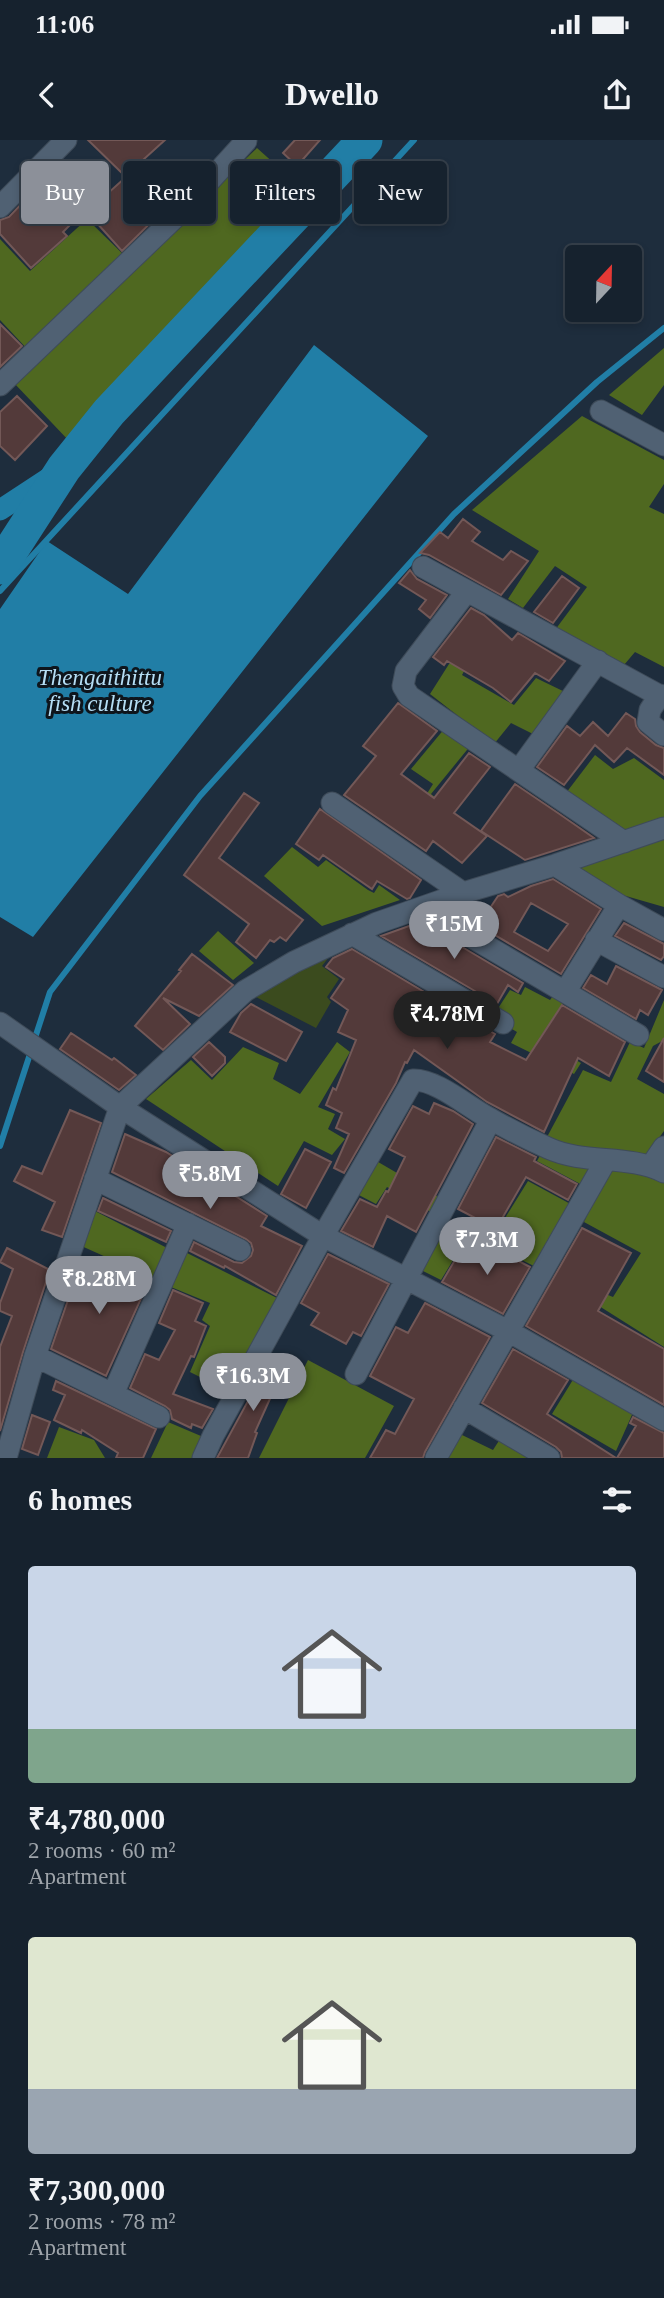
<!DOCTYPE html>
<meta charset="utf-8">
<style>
:root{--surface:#16222e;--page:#1f2a36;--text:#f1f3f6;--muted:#9ea4aa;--line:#353f4a;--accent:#8c9099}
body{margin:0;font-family:"Times New Roman",serif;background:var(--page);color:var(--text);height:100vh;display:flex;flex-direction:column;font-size:26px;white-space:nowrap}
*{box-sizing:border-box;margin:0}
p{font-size:23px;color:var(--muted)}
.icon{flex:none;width:38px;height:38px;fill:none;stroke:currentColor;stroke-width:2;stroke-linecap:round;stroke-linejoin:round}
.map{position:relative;height:1318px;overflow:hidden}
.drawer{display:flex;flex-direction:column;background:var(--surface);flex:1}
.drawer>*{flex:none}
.guide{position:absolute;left:21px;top:21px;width:623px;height:63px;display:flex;gap:14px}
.needle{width:46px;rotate:22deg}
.buttons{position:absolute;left:565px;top:105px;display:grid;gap:14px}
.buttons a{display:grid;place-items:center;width:77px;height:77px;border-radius:7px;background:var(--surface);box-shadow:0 4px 10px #0003,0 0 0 2px var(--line);font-size:35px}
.price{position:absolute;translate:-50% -60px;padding:0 16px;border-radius:24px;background:var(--accent);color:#fff;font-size:23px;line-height:46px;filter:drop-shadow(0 2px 4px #0008)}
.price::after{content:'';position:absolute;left:50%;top:42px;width:21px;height:16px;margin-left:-10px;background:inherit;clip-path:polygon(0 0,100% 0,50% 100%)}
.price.active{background:#222;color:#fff}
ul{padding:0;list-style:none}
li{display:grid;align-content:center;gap:14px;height:371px;padding:0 28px}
li span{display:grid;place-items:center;height:217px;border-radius:7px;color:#555}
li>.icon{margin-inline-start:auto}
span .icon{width:126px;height:126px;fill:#fffc;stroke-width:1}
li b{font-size:30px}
h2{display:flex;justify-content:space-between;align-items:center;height:84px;padding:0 28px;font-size:30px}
.chip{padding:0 24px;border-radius:7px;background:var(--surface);box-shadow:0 4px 10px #0003,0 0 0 2px var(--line);font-size:24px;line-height:63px}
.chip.active{background:var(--accent);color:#fff}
.status{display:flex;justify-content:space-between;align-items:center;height:49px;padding:0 35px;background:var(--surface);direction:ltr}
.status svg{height:19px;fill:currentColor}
header{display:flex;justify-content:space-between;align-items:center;height:91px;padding:0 28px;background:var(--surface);font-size:32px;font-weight:700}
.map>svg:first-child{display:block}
.green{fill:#3b4b1e}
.forest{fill:#4f6820}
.water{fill:#217ea6}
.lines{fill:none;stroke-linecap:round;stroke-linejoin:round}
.stream{stroke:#217ea6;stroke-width:6}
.canal{stroke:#217ea6;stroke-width:21}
.river{stroke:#217ea6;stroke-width:35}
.building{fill:#533a3a;stroke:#735857;stroke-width:2;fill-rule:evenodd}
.street-casing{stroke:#3e4b59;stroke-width:23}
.street{stroke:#506173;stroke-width:21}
.labels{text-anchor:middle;stroke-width:6;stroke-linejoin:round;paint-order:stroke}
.water-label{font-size:23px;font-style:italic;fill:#b5def5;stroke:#0e151c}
</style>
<div class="status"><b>11:06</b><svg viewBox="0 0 49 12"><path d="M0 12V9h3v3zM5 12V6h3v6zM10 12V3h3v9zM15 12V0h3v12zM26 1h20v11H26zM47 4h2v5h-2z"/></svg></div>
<header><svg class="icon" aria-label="back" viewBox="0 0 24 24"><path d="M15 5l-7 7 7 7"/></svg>Dwello<svg class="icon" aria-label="share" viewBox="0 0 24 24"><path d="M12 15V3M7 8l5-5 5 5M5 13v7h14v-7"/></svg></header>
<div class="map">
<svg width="664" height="1318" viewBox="0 0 664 1318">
<rect width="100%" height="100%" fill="#1e2d3d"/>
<path class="green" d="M 333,812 L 322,826 L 339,839 L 327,857 L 331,862 L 316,888 L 252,855 Z"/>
<path class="forest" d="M 257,8 L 305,51 L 71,303 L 14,243 Z
M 87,79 L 127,118 L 30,212 L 0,180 L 0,99 L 30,131 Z
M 664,208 L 664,245 L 642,275 L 609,255 Z
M 582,276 L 664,320 L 664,344 L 649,367 L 664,374 L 664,527 L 635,512 L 624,525 L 555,490 L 587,447 L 555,426 L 523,468 L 508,459 L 539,411 L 472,370 Z
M 464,518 L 470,520 L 462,535 L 514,565 L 536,538 L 567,553 L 535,595 L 511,583 L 494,604 L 430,554 L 449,524 Z
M 445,588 L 471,605 L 431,654 L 447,668 L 408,684 L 433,644 L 411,629 Z
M 595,615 L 613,629 L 634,618 L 664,640 L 664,681 L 625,693 L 566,653 Z
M 664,692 L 664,767 L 619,754 L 572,725 Z
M 292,707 L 318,727 L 326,720 L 368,750 L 374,753 L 379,745 L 400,760 L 322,786 L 264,736 Z
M 218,791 L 254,823 L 233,840 L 199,811 Z
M 525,847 L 550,860 L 556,852 L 566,859 L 539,899 L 581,923 L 574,934 L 511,903 L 517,892 L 505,885 L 495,873 L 510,850 L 521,855 Z
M 664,860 L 664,900 L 653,906 L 637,939 L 664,954 L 664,991 L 645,1017 C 622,1014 564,1011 547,997 L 583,930 L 611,942 L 630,902 L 644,908 Z
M 337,902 L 350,912 L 318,967 L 335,974 L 328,989 L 345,999 L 332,1015 L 304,1001 L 278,1046 L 146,959 L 191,920 L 212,940 L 243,907 L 279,923 L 273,939 L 300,954 Z
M 543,1010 L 591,1025 L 586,1047 L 537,1021 Z
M 373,1019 L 440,1058 L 431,1072 L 387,1047 L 376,1064 L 355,1053 Z
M 608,1029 L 648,1034 L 664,1042 L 664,1207 L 588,1159 L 593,1149 L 613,1157 L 641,1113 L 584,1082 Z
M 528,1041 L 576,1067 L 538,1128 L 489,1104 Z
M 89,1068 L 171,1110 L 157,1140 L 77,1104 Z
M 443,1080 L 483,1101 L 476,1114 L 461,1107 L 441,1140 L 421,1130 Z
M 181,1110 L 281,1160 L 230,1252 L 190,1232 L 210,1186 L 202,1180 L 210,1163 L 166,1145 Z
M 308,1220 L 394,1266 L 365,1318 L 259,1318 Z
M 574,1238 L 635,1268 L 616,1311 L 552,1274 Z
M 168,1282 L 208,1299 L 199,1318 L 151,1318 Z
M 59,1287 L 94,1300 L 105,1318 L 47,1318 Z
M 460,1294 L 493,1310 L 502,1296 L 539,1318 L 443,1318 Z"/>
<path class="water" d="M 314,205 L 428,296 L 33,797 L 0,777 L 0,469 L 47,401 L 128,454 Z"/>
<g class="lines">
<path class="stream" d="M 0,451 L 414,0
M 34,901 L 50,852 L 200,656 L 454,374 L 597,242 L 664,188
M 0,1006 L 31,911"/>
<path class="canal" d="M 0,370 L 64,328"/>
<path class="river" d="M 0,427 L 64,328 L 109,272 L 365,0"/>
</g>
<path class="building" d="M 88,0 L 165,0 L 144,19 L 178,56 L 122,111 L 87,72 L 126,37 Z
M 295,0 L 320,0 L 297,26 L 283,13 Z
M 57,36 L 86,69 L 63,92 L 67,96 L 31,128 L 0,94 L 0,80 L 9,77 L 30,55 L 33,58 Z
M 0,184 L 22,206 L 0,227 Z
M 17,256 L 47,286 L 15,320 L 0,306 L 0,272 Z
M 463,379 L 480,392 L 472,401 L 503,420 L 511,411 L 528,421 L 501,455 L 429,415 L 420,413 L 440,392 L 448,398 Z
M 410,430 L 417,439 L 447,455 L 430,478 L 419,469 L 426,460 L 399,443 Z
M 562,436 L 579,448 L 553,483 L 534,472 Z
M 471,468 L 484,475 L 512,500 L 518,493 L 565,521 L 549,541 L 535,533 L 511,562 L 493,548 L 447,521 L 444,525 L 433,517 Z
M 398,563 L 437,591 L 401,634 L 434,658 L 469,613 L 490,627 L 454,673 L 487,696 L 462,723 L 433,701 L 426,711 L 344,655 L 376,616 L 363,606 Z
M 626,573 L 635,579 L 636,586 L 640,592 L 656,605 L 664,608 L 664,635 L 627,608 L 614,622 L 595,605 L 564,645 L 537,627 L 567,586 L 580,596 L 593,582 L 608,596 Z
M 515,644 L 558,673 L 594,698 L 525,720 L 481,691 Z
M 244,653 L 259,663 L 219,718 L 303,780 L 286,801 L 280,797 L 274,802 L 270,800 L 256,818 L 236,802 L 249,784 L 184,735 Z
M 320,669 L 421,740 L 410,758 L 407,759 L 377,741 L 372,749 L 323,715 L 319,720 L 296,704 Z
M 553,739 L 601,769 L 561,834 L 471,781 L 476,772 L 484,777 L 498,756 L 504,754 L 508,757 L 531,746 ZM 531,763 L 568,784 L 548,811 L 514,792 Z
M 420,782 L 523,843 L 518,852 L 508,845 L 497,864 L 381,796 Z
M 624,783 L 664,804 L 664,816 L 661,820 L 615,796 Z
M 352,809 L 495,894 L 490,902 L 526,920 L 562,865 L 625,902 L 609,936 L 578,918 L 544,992 L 487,962 L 414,910 L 407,923 L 405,922 L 396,943 L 344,1033 L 334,1028 L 349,994 L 336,988 L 342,973 L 326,965 L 333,948 L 336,950 L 356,900 L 338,892 L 348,870 L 331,858 L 344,839 L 326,827 L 333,818 Z
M 192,814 L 233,845 L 199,876 L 163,858 L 190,884 L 163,910 L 135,886 L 181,831 L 179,830 Z
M 616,826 L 662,850 L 648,875 L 640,870 L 636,879 L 583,848 L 591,835 L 607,844 Z
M 251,864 L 302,892 L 286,921 L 230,892 L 241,873 Z
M 71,893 L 112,920 L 114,918 L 136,935 L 119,950 L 60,909 Z
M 664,898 L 664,942 L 646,931 Z
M 209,902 L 225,917 L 225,923 L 212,936 L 193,917 Z
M 434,963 L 453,971 L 473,984 L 416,1092 L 387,1076 L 373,1107 L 341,1091 L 360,1059 L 377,1067 L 386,1051 L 388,1052 L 405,1017 L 389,1009 L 413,966 L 429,974 Z
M 70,970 L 101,983 L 62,1097 L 42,1090 L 55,1062 L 14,1041 L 22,1026 L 42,1034 Z
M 125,994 L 166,1012 L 267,1076 L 261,1086 L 302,1106 L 276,1155 L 225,1126 L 224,1128 L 190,1111 L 194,1102 L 234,1122 L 242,1123 L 251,1116 L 253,1110 L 251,1103 L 246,1099 L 112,1032 Z
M 496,997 L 536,1017 L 534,1021 L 577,1044 L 568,1060 L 526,1037 L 496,1089 L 458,1069 Z
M 305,1009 L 331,1022 L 306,1068 L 281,1054 Z
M 103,1058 L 171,1091 L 166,1102 L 98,1071 Z
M 582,1088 L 631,1113 L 598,1171 L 664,1209 L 664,1265 L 526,1186 Z
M 485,1103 L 530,1127 L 503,1174 L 442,1142 L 462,1108 L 478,1117 Z
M 7,1108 L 50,1130 L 23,1212 L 0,1291 L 0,1207 L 12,1176 L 0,1171 L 0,1163 L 13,1129 L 0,1122 Z
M 328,1114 L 389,1144 L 361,1196 L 353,1192 L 346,1204 L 311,1185 L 319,1173 L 301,1163 Z
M 99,1117 L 149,1141 L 106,1236 L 51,1209 L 77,1134 L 90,1139 Z
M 173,1150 L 203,1163 L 195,1181 L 206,1186 L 194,1217 L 191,1216 L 173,1254 L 213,1269 L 202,1288 L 192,1284 L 191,1288 L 172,1279 L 170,1270 L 165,1266 L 130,1248 L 145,1214 L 159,1220 L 175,1190 L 159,1183 Z
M 425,1163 L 490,1197 L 425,1312 L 423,1318 L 370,1318 L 386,1290 L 395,1294 L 414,1259 L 370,1236 L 396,1187 L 408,1193 Z
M 513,1209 L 568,1240 L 547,1274 L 616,1318 L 562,1318 L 561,1312 L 556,1307 L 482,1263 Z
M 273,1215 L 287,1221 L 255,1292 L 257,1293 L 248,1318 L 217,1318 Z
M 56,1241 L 156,1289 L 143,1318 L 116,1318 L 118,1313 L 82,1290 L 81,1293 L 54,1280 L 65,1255 L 53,1250 Z
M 32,1275 L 50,1282 L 38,1315 L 22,1309 Z
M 633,1277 L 664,1293 L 664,1318 L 617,1318 L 636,1286 L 630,1283 Z"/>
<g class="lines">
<defs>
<path id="street" d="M 0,67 L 66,0
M 0,245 L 185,68 L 246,1
M 601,271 L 664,305
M 423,427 L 664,558
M 467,451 L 406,531 L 403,546 L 409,556 L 624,702
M 660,555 L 650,570 L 648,582 L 664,595
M 519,630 L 598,521
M 332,663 L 463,753
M 555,725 L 619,765 L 664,790
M 422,768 L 638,895
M 352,794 L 503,883
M 596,800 L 664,837
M 565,852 L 619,765
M 0,883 L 120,967 L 323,1096 L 508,1191 L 664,1280
M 651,1026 L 664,1007
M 95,1039 L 240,1110
M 35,1216 L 159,1277
M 356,1234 L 491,979
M 113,1254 L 188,1084
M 464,1268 L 549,1318
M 6,1318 L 35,1216 L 120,967 L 245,851 L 294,822 L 377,783 L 463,753 L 555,725 L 664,688
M 203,1318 L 213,1296 L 323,1096 L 413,940 C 436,939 468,967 489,978 C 508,989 528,999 548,1008 C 585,1025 628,1014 664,1032
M 436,1318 L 606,1020"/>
</defs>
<use href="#street" class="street-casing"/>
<use href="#street" class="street"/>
</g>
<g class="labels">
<g class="water-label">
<text x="100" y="545">Thengaithittu<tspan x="100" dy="26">fish culture</tspan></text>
</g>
</g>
</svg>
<div class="buttons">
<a><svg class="needle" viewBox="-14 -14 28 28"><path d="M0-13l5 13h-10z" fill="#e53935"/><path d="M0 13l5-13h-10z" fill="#9ea4aa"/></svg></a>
</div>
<b class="price" style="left:454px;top:821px">₹15M</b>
<b class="price active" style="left:447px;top:911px">₹4.78M</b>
<b class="price" style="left:210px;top:1071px">₹5.8M</b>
<b class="price" style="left:487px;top:1137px">₹7.3M</b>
<b class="price" style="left:99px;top:1176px">₹8.28M</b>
<b class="price" style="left:253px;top:1273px">₹16.3M</b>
<div class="guide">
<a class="chip active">Buy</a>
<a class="chip">Rent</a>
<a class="chip">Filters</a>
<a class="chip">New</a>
</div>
</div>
<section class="drawer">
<h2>6 homes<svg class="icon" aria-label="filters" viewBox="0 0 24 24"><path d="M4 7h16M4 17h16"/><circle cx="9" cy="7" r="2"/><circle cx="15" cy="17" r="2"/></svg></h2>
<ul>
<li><span style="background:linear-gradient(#c9d6e8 75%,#7fa58c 0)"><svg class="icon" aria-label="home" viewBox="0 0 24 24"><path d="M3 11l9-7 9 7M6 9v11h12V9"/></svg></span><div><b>₹4,780,000</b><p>2 rooms · 60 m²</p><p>Apartment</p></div></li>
<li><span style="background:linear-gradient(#dfe7d0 70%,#9aa5b1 0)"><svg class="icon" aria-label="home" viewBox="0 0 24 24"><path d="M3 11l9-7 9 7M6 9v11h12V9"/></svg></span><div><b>₹7,300,000</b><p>2 rooms · 78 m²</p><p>Apartment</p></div></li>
</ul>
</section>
